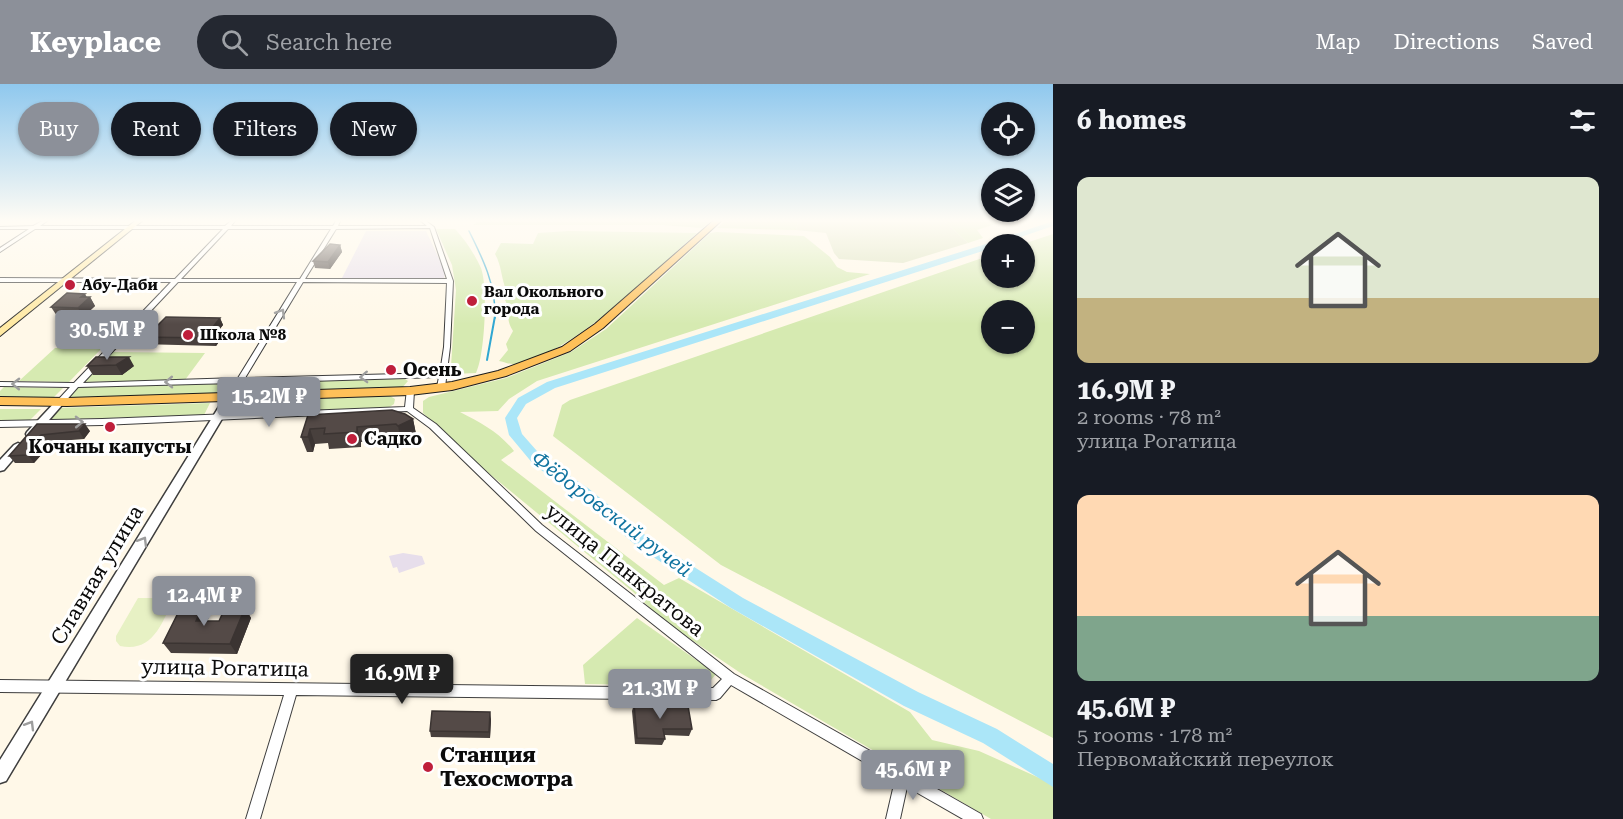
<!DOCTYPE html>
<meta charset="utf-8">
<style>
:root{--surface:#171b24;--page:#242831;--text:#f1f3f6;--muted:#9ea1a6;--accent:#8c9099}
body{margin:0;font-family:"Roboto Serif",serif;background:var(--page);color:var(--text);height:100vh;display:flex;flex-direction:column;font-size:22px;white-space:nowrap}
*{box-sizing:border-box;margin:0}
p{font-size:20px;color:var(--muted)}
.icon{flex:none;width:33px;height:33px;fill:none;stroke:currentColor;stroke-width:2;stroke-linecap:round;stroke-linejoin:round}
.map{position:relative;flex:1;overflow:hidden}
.side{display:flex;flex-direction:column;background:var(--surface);width:570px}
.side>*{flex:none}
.banner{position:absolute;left:18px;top:18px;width:570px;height:54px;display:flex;gap:12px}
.controls{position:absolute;left:981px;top:18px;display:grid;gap:12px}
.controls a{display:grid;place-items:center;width:54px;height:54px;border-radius:50%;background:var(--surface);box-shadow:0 2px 4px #0004;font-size:30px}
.price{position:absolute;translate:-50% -51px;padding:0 14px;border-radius:6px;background:var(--accent);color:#fff;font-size:20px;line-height:39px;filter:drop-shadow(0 2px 3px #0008)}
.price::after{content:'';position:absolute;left:50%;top:36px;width:18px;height:14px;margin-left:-9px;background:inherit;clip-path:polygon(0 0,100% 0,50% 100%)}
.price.on{background:#222;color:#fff}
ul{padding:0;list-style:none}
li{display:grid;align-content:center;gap:12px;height:318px;padding:0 24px}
li span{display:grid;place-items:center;height:186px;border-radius:12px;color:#555}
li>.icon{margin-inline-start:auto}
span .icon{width:108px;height:108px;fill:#fffc;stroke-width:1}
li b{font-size:26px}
h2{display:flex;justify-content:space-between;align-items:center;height:72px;padding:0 24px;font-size:26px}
.tag{padding:0 21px;border-radius:27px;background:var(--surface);box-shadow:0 2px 4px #0004;font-size:21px;line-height:54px}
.tag.on{background:var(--accent);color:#fff}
header{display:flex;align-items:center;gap:36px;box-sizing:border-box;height:84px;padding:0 30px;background:var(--accent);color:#fff}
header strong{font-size:28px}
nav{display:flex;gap:33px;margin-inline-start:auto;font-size:21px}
.search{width:420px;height:54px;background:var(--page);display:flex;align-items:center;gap:15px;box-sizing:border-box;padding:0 21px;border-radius:33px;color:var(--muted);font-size:22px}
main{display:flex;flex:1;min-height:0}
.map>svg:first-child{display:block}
.industrial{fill:#e7deeb}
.green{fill:#d6eab1;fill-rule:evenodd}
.cemetery{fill:#d9e0ba}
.pitch{fill:#e7f1c4}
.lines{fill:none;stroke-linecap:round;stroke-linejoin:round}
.stream-far1{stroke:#30a7d2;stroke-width:1.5}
.stream{stroke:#30a7d2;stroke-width:2}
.river{fill:#abe6f8;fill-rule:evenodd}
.minor-casing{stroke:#3e3e3e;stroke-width:2}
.tertiary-casing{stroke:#3e3e3e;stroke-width:3}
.secondary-casing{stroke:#2d2d2d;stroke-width:2}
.primary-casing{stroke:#1c1c1c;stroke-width:2}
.minor{fill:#fff;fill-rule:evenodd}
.tertiary{fill:#fff;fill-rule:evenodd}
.secondary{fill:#ffe9a3;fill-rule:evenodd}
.primary{fill:#fec059;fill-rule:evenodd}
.wall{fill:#48403d}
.shaded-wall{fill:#3b3432}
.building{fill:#544a47;stroke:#3b3432;stroke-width:1.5}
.oneway{stroke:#9d9d9d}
.poi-dot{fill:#bf1f3b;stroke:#fff;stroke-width:2}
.labels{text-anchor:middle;stroke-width:6;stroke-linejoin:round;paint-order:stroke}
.far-poi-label{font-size:15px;font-weight:bold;fill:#0b0b0b;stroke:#fff;text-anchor:start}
.poi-label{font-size:18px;font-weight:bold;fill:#0b0b0b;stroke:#fff;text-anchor:start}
.water-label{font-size:20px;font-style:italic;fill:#1174a0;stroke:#fff}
.near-street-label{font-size:21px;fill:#0b0b0b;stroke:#fff}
.near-poi-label{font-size:21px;font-weight:bold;fill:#0b0b0b;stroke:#fff;text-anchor:start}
</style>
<header>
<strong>Keyplace</strong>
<div class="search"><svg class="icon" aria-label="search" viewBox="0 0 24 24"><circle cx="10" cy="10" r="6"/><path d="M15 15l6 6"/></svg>Search here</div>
<nav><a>Map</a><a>Directions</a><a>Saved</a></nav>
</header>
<main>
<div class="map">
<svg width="1053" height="735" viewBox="0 0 1053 735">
<rect width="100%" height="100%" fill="#fff8e8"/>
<path class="industrial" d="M 366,147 L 426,147 L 445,187 L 444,195 L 342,194 Z
M 403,469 L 422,472 L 425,480 L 399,489 L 397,483 L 393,484 L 389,472 Z"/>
<path class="green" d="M 479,137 L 711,137 L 702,144 L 662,141 L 473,141 Z
M 725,137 L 798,137 L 796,146 L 717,144 Z
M 944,137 L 1004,137 L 977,146 L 983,154 L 968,159 Z
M 436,145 L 455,145 C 466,157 474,169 481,184 C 488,202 485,271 476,289 L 453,290 L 451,282 L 456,206 L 452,181 Z
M 569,147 L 697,149 C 653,187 574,270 516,280 C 511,281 504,278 499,277 L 508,266 L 506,260 L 513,247 C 504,233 512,227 504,214 L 507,208 C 501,195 502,182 495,170 L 501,159 L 533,160 L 538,149 Z
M 717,148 L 804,152 L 830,173 L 837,183 L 847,188 L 870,190 L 537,297 L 509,315 L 498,327 L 460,328 C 481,339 499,348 514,367 L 501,376 L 664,501 L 679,494 L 910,628 L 932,656 L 979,667 L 1053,700 L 1053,735 L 991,735 L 742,590 L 665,538 L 632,507 L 469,373 L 423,329 L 423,317 L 429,313 L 506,294 L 571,268 L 606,245 L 710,149 Z
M 1053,150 L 1053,654 L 721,481 L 553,352 L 562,321 L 570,316 L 991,171 L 992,194 L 1024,194 L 1024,160 L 1023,160 ZM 992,226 L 1024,226 L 1024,260 L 992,260 Z
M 55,264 L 102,264 L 69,298 L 19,297 Z
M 111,268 L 205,269 L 185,296 L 82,298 Z
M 403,294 L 408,297 L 401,305 L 247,309 L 252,298 Z
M 222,299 L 216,310 L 67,314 L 76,303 Z
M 4,303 L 63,304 L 53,314 L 0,314 L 0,307 Z
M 390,312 L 395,315 L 394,320 L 388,324 L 236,329 L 242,317 Z
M 210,319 L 204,331 L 46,336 L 56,324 Z
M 0,325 L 41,325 L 29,337 L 0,337 Z
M 637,534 L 716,590 L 706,602 L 585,600 L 583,581 Z"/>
<path class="cemetery" d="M 798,137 L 944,137 L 968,159 L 903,179 L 839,175 L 834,169 L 826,149 L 796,146 Z"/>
<path class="pitch" d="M 138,514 L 174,514 C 162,539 153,569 120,562 L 116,557 L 116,552 Z"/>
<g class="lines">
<path class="stream-far1" d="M 469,147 C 483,175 496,201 495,234"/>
<path class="stream" d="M 487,276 L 495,232"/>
<path class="river" d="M 1053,137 L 1053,142 L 1000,160 L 992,160 L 992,164 L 555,304 L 526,320 L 517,334 L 522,350 L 544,375 L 588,404 L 650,455 L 743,514 L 918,608 L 997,645 L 1053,680 L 1053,703 L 983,659 L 904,622 L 731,524 L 638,463 L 578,412 L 534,381 L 509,351 L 505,334 L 518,314 L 547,298 L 989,159 Z"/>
<defs>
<path id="minor" d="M 42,137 L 47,137 L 40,142 L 225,142 L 231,137 L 235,137 L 231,142 L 333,142 L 336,137 L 340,137 L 338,142 L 427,142 L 421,137 L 426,137 L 434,143 L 453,197 L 450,263 L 445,303 L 441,305 L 437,303 L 439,293 L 242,299 L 233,315 L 230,315 L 226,313 L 235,299 L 78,303 L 63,320 L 60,320 L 56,318 L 70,303 L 0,302 L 0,298 L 74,299 L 171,198 L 0,198 L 0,194 L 175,195 L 223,145 L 35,145 L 0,168 L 0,164 L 29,145 L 0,145 L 0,143 L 33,142 ZM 430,144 L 447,195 L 305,195 L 336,145 ZM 228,145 L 331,145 L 300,195 L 181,195 ZM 178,198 L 297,198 L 238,294 L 83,299 ZM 303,198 L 447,199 L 444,263 L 440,289 L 245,294 Z
M 407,305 L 413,305 L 414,307 L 413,324 L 436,340 L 542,441 L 734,590 L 902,685 L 908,686 L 909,689 L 981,730 L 983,735 L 963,735 L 907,703 L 900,735 L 886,735 L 895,696 L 731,601 L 720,614 L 716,616 L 296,611 L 260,735 L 246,735 L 284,611 L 0,608 L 0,596 L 713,604 L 722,595 L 536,447 L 430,344 L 407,327 L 102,341 L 0,343 L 0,337 L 102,335 L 405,323 Z"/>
<path id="tertiary" d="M 230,310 L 235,313 L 6,697 L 0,699 L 0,676 L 225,313 Z
M 60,315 L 63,316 L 65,318 L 63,320 L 35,352 L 27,352 L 26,350 L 27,348 L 57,316 Z
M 18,359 L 22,361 L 23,363 L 22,365 L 4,386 L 0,387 L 0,376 L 14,361 Z"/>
<path id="secondary" d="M 135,137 L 142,137 L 0,252 L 0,244 Z"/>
<path id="primary" d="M 713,137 L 721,137 L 603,244 L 570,267 L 506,292 L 452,306 L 410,311 L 67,322 L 0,321 L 0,313 L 67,314 L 410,303 L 452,298 L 498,287 L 562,263 L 595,240 Z"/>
</defs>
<use href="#minor" class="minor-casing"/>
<use href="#tertiary" class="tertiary-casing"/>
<use href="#secondary" class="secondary-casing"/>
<use href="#primary" class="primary-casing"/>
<use href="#minor" class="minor"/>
<use href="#tertiary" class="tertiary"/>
<use href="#secondary" class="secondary"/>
<use href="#primary" class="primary"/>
</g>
<path class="wall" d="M 340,161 L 342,168 L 330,185 L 315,184 L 313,177 Z
M 87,213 L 90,213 L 95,222 L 83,233 L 57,232 L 51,223 Z
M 220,234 L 223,241 L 217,248 L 221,255 L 216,262 L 140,260 L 136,253 L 152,247 Z
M 96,273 L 134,282 L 122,291 L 93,291 L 87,282 Z
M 308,331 L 413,335 L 416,350 L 401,357 L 399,355 L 361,358 L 361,363 L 329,365 L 328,359 L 315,360 L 313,368 L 307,368 L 301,353 Z
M 37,340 L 90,347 L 84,355 L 46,358 L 39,366 L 42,370 L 34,379 L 15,379 L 9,372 Z
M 245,524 L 251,534 L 237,570 L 171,569 L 163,559 L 209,533 L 207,537 L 219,537 Z
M 634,620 L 692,645 L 689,652 L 664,651 L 665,655 L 662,661 L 635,660 L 632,627 Z
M 491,635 L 490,654 L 431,653 L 430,647 Z"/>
<path class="shaded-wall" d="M 340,161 L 342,168 L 330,185 L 328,178 Z
M 85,210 L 88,215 L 90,213 L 95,222 L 83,233 L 78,224 L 81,213 Z
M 220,234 L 223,241 L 212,255 L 209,248 Z
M 218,248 L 221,255 L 216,262 L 213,254 Z
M 129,273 L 134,282 L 122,291 L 116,281 Z
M 413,335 L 416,350 L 401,357 L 398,342 Z
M 85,340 L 90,347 L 84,355 L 79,347 Z
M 357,343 L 361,358 L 361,363 L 357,348 Z
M 310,345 L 315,360 L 313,368 L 308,353 Z
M 41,351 L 46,358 L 39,366 L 42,370 L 34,379 L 28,371 L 30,362 Z
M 202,524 L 209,533 L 203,546 L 196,537 Z
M 245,524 L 251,534 L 237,570 L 230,560 Z
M 490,628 L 491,635 L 490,654 L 489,648 Z"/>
<path class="building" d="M 330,160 L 340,161 L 328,178 L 313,177 Z
M 67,209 L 85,210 L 81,213 L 90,213 L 78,224 L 51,223 Z
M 166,233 L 220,234 L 209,248 L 218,248 L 213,254 L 136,253 L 142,247 L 152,247 Z
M 96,273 L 129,273 L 116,281 L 87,282 Z
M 392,326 L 405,330 L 413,335 L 398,342 L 396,340 L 357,343 L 357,348 L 324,350 L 325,344 L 310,345 L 308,353 L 301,353 L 308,331 Z
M 37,340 L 85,340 L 79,347 L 41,351 L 30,362 L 36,362 L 28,371 L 9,372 Z
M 181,523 L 202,524 L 196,537 L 219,537 L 225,524 L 245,524 L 230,560 L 163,559 Z
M 634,620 L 688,622 L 692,645 L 663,645 L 665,655 L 637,654 Z
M 432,627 L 490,628 L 489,648 L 430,647 Z"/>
<defs><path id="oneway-chevron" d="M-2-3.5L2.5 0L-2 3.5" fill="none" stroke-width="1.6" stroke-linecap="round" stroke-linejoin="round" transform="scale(1.5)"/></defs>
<g class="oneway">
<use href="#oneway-chevron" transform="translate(281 229) rotate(-59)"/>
<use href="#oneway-chevron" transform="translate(364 293) rotate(178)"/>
<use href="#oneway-chevron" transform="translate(169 298) rotate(179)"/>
<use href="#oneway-chevron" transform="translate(16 300) rotate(-179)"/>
<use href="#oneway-chevron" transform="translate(79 338) rotate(-1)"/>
<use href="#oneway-chevron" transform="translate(143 457) rotate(-59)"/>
<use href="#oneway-chevron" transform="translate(30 641) rotate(-59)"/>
</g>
<linearGradient id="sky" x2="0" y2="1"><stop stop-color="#8fc8ee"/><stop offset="0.57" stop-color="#fffcf5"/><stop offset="1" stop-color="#fffcf5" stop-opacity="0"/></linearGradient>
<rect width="1053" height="240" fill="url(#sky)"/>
<g class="poi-dot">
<circle cx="70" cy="201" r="6"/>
<circle cx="472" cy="217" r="6"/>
<circle cx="188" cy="251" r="6"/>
<circle cx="391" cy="286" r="6"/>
<circle cx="110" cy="343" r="6"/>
<circle cx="352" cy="355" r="6"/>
<circle cx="428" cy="683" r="6"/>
</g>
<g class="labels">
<g class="far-poi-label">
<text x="82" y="206">Абу-Даби</text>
<text x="484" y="213">Вал Окольного<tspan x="484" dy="17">города</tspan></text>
<text x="200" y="256">Школа №8</text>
</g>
<g class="poi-label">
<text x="403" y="292">Осень</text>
<text x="364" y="361">Садко</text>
<text x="110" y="369" text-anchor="middle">Кочаны капусты</text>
</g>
<g class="water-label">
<text transform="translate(612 430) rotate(37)" y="7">Фёдоровский ручей</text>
</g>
<g class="near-street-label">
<text transform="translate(625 486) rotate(39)" y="7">улица Панкратова</text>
<text transform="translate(97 491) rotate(-59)" y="7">Славная улица</text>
<text transform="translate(225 584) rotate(1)" y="7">улица Рогатица</text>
</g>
<g class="near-poi-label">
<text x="440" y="678">Станция<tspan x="440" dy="24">Техосмотра</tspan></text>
</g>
</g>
</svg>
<div class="controls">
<a><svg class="icon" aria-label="locate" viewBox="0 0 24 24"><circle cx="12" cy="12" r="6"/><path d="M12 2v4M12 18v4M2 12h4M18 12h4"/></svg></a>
<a><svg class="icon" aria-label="layers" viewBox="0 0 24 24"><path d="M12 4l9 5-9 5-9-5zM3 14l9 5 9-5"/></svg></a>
<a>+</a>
<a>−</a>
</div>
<b class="price" style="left:107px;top:277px">30.5M ₽</b>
<b class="price" style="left:269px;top:344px">15.2M ₽</b>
<b class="price" style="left:204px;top:543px">12.4M ₽</b>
<b class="price on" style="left:402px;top:621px">16.9M ₽</b>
<b class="price" style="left:660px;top:636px">21.3M ₽</b>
<b class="price" style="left:913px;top:717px">45.6M ₽</b>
<div class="banner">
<a class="tag on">Buy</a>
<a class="tag">Rent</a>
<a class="tag">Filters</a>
<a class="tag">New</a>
</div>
</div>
<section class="side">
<h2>6 homes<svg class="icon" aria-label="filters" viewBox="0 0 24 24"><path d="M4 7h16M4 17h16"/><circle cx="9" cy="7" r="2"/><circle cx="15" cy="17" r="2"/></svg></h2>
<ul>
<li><span style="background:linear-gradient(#dfe7d0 65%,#c2b280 0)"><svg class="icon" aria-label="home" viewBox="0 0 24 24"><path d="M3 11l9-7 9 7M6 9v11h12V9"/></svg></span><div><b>16.9M ₽</b><p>2 rooms · 78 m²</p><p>улица Рогатица</p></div></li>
<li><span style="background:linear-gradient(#ffd9b3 65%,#7fa58c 0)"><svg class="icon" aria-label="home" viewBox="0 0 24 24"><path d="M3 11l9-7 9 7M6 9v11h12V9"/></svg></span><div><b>45.6M ₽</b><p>5 rooms · 178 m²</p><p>Первомайский переулок</p></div></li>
</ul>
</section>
</main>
